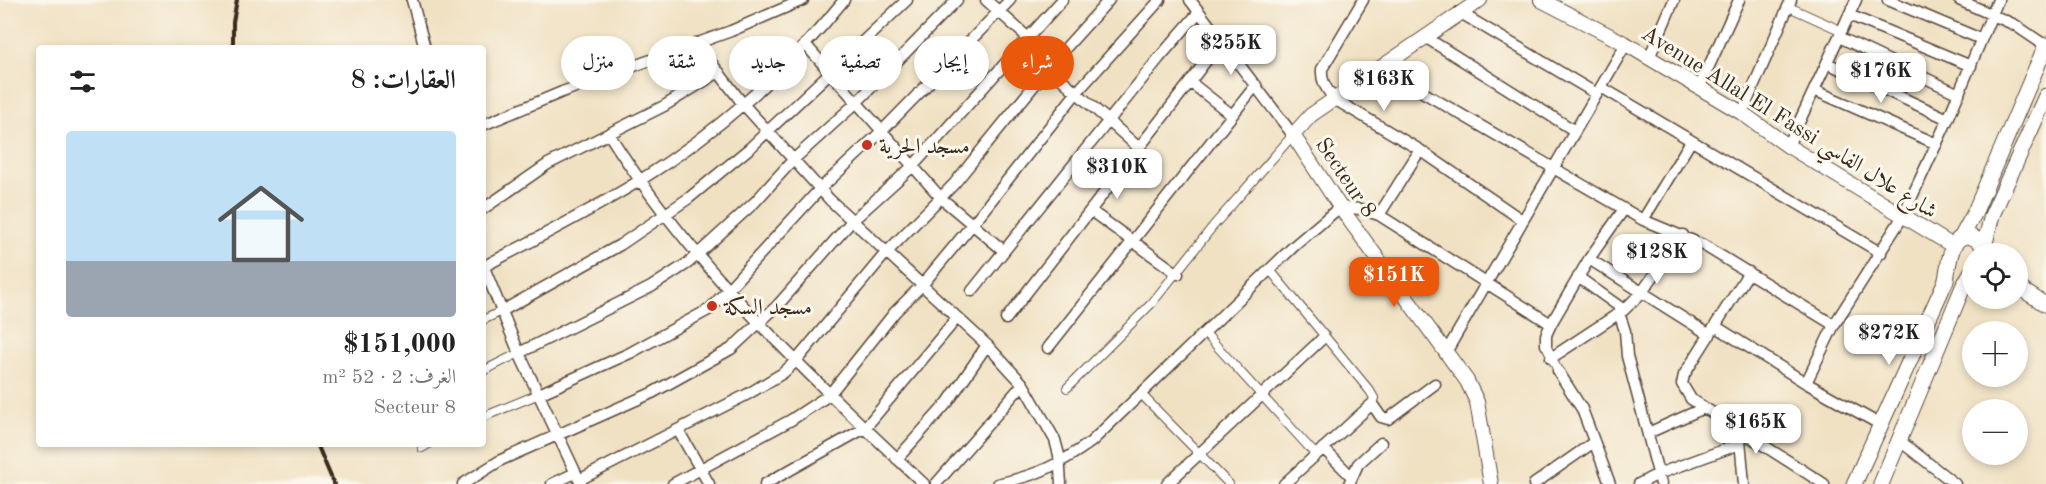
<!DOCTYPE html>
<html lang="ar">
<meta charset="utf-8">
<style>
:root{--surface:#fff;--page:#f6f6f6;--text:#222;--muted:#767676;--line:#e0e0e0;--accent:#ea580c}
body{margin:0;font-family:"Old Standard TT",Amiri,serif;background:var(--page);color:var(--text);direction:rtl;height:100vh;display:flex;flex-direction:column;font-size:22px;white-space:nowrap}
*{box-sizing:border-box;margin:0}
p{font-size:20px;color:var(--muted)}
.icon{flex:none;width:33px;height:33px;fill:none;stroke:currentColor;stroke-width:2;stroke-linecap:round;stroke-linejoin:round}
.map{position:relative;flex:1;overflow:hidden;direction:ltr}
.side{position:absolute;left:36px;top:45px;width:450px;height:402px;display:flex;flex-direction:column;background:var(--surface);border-radius:6px;box-shadow:0 3px 9px #0003;direction:rtl}
.side>*{flex:none}
.hud{position:absolute;left:504px;top:36px;width:570px;height:54px;direction:rtl;display:flex;gap:12px}
.tools{position:absolute;left:1962px;top:243px;display:grid;gap:12px}
.tools a{display:grid;place-items:center;width:66px;height:66px;border-radius:50%;background:var(--surface);box-shadow:0 3px 9px #0003;font-size:30px}
.price{position:absolute;translate:-50% -51px;padding:0 14px;border-radius:12px;background:#fff;color:#222;font-size:20px;line-height:39px;filter:drop-shadow(0 2px 3px #0008)}
.price::after{content:'';position:absolute;left:50%;top:36px;width:18px;height:14px;margin-left:-9px;background:inherit;clip-path:polygon(0 0,100% 0,50% 100%)}
.price.active{background:var(--accent);color:#fff}
ul{padding:0;list-style:none}
li{display:grid;align-content:center;gap:12px;height:318px;padding:0 30px}
li+li{border-top:2px solid var(--line)}
li span{display:grid;place-items:center;height:186px;border-radius:6px;color:#555}
li>.icon{margin-inline-start:auto}
span .icon{width:108px;height:108px;fill:#fffc;stroke-width:1}
li b{font-size:26px}
h2{display:flex;justify-content:space-between;align-items:center;height:72px;padding:0 30px;font-size:26px}
.pill{padding:0 21px;border-radius:27px;background:var(--surface);box-shadow:0 3px 9px #0003;font-size:21px;line-height:54px}
.pill.active{background:var(--accent);color:#fff}
.map>svg:first-child{display:block}
.lines{fill:none;stroke-linecap:round;stroke-linejoin:round}
.pedestrian-casing{stroke:#564537;stroke-width:10}
.minor-casing{stroke:#564537;stroke-width:13}
.tertiary-casing{stroke:#564537;stroke-width:16}
.secondary-casing{stroke:#564537;stroke-width:17}
.pedestrian{stroke:#fff;stroke-width:8}
.minor{stroke:#fff;stroke-width:10}
.tertiary{stroke:#fff;stroke-width:14}
.secondary{stroke:#fff;stroke-width:15}
.rail{stroke:#3b2a1e;stroke-width:4}
.poi-dot{fill:#c8321e;stroke:#fbf7ec;stroke-width:2}
.labels{text-anchor:middle;stroke-width:6;stroke-linejoin:round;paint-order:stroke}
.street-label{font-size:22px;fill:#3b2a1e;stroke:#fbf7ec}
.poi-label{font-size:22px;fill:#3b2a1e;stroke:#fbf7ec;text-anchor:start}
</style>
<div class="map">
<svg width="2046" height="484" viewBox="0 0 2046 484">
<rect width="100%" height="100%" fill="#fbf7ec"/>
<filter id="ink" filterUnits="userSpaceOnUse"><feTurbulence type="fractalNoise" baseFrequency=".0167" numOctaves="2"/><feDisplacementMap in="SourceGraphic" scale="12" xChannelSelector="R" yChannelSelector="G"/><feConvolveMatrix kernelMatrix="1 2 1 2 8 2 1 2 1" color-interpolation-filters="sRGB"/></filter>
<filter id="wash" filterUnits="userSpaceOnUse"><feTurbulence type="fractalNoise" baseFrequency=".008" numOctaves="4" result="noise"/><feDisplacementMap in="SourceGraphic" scale="24" xChannelSelector="R" yChannelSelector="G"/><feGaussianBlur stdDeviation="1.35" result="paint"/><feColorMatrix in="noise" values="0 0 0 0 0 0 0 0 0 0 0 0 0 0 0 0 0 1.4 0 .05"/><feComposite in="paint" operator="in"/></filter>
<g filter="url(#wash)">
<rect width="100%" height="100%" fill="#f0e1c3"/>
</g>
<g filter="url(#ink)">
<g class="lines">
<defs>
<path id="pedestrian" d="M 1789,7 L 1842,31
M 1270,270 L 1370,391 L 1374,398 L 1372,404
M 483,320 L 502,311
M 1205,333 L 1316,455
M 1546,345 L 1558,371
M 483,371 L 519,353
M 1067,388 L 1152,303 L 1214,225 L 1293,135
M 1142,395 L 1229,484
M 483,417 L 539,394
M 422,448 L 429,444"/>
<path id="minor" d="M 412,0 L 425,48
M 986,0 L 1054,61
M 1190,0 L 1293,135
M 1363,0 L 1322,69 C 1321,82 1326,88 1334,99 L 1420,150 L 1522,220
M 1888,0 L 1981,39
M 1959,0 L 2015,25 L 2046,46
M 1459,12 L 1597,94
M 1849,15 L 1971,66
M 1425,37 L 1575,131
M 1839,37 L 1959,94
M 696,43 L 743,104 L 830,200 L 987,345 L 1023,384 L 1055,440 L 1059,455 L 1061,484
M 805,44 L 941,198 L 1004,251
M 1649,58 L 1674,0
M 1827,63 L 1948,119
M 1049,68 L 1139,148
M 1381,68 L 1643,220 L 1703,245 L 1834,325
M 1190,82 L 1221,41
M 1601,87 L 1881,253
M 1699,88 L 1739,0
M 1814,90 L 1937,144
M 1742,113 L 1791,0
M 483,125 L 562,92 L 731,31 L 803,0
M 609,134 C 693,268 810,376 924,484
M 1788,146 L 1856,0
M 483,209 L 548,164 L 664,106 L 719,72
M 1091,211 L 1178,274
M 1379,215 L 1420,150
M 1643,220 L 1691,141
M 1589,259 L 1710,335
M 483,265 L 519,353 L 581,484
M 483,267 C 535,239 589,212 639,181 C 715,134 788,70 844,0
M 1749,272 L 1684,375 L 1682,384 L 1691,399 L 1824,484
M 1578,277 L 1624,310
M 972,291 L 1159,58 L 1199,12
M 502,311 L 620,245 L 689,198 L 751,147 L 907,0
M 1619,313 L 1625,331 L 1627,356 L 1661,484
M 1006,319 L 1190,82 L 1232,115
M 1715,326 L 1806,383 L 1881,425
M 1546,345 L 1546,335 L 1551,324 L 1589,259 L 1624,209
M 1048,348 L 1256,85
M 519,353 L 651,287 L 688,263 L 755,202 L 793,160 L 856,103 L 957,0
M 1445,354 L 1626,44
M 1551,358 L 1624,310 L 1642,292 L 1683,235
M 1558,371 L 1582,409 L 1610,484
M 1806,383 L 1834,325 L 1903,216 L 1948,119 L 1998,0
M 539,394 L 630,353 L 710,309 L 820,189 L 882,131 L 1010,0
M 678,430 L 709,484
M 1648,433 L 1704,408
M 1740,440 L 1744,484
M 1900,441 L 1955,484
M 1323,448 L 1352,477
M 897,459 L 948,402 L 987,345
M 579,480 L 748,394 L 783,373 L 796,361 L 885,254 L 954,184 L 1054,61 L 1109,0
M 463,484 L 501,460 L 652,393 L 731,349 L 777,306 L 851,222 L 913,166 L 1062,0
M 552,484 L 575,473
M 673,484 L 791,420 L 829,395 L 895,312 L 922,285 L 971,226 L 1077,92 L 1160,0
M 765,484 L 865,428 L 957,318
M 936,484 L 1023,384
M 997,484 C 1038,475 1057,466 1091,442 L 1294,246 L 1340,207 L 1360,209 L 1379,215 L 1551,324
M 1167,484 L 1324,337
M 1284,484 L 1372,404 L 1381,417 L 1388,419 L 1435,384
M 1349,484 L 1358,464 L 1381,443
M 1534,484 L 1594,442
M 1639,484 L 1658,474 L 1740,444"/>
<path id="tertiary" d="M 1480,0 L 1311,115 L 1293,135 L 1340,207 L 1467,381 L 1477,402 L 1491,484
M 1541,0 L 1626,44 L 1742,113 L 1788,146 L 1953,246
M 2018,287 L 2046,305"/>
<path id="secondary" d="M 1961,238 L 1974,214 L 2046,45
M 1984,247 L 1992,215 L 2046,96
M 1854,484 L 1946,280 C 1949,265 1950,228 1974,238 C 1981,241 1984,247 1985,254
M 1881,484 L 1963,287 L 1972,271"/>
</defs>
<use href="#pedestrian" class="pedestrian-casing"/>
<use href="#minor" class="minor-casing"/>
<use href="#tertiary" class="tertiary-casing"/>
<use href="#secondary" class="secondary-casing"/>
<use href="#pedestrian" class="pedestrian"/>
<use href="#minor" class="minor"/>
<use href="#tertiary" class="tertiary"/>
<use href="#secondary" class="secondary"/>
<path class="rail" d="M 233,48 L 233,22 L 237,0
M 317,444 L 334,484"/>
</g>
</g>
<g class="poi-dot">
<circle cx="867" cy="145" r="6"/>
<circle cx="712" cy="306" r="6"/>
</g>
<g class="labels">
<g class="street-label">
<text transform="translate(1790 121) rotate(32)" y="8">Avenue Allal El Fassi شارع علال الفاسي</text>
<text transform="translate(1347 177) rotate(56)" y="8">Secteur 8</text>
</g>
<g class="poi-label">
<text x="879" y="153">مسجد الحرية</text>
<text x="724" y="314">مسجد السكة</text>
</g>
</g>
</svg>
<div class="tools">
<a><svg class="icon" aria-label="locate" viewBox="0 0 24 24"><circle cx="12" cy="12" r="6"/><path d="M12 2v4M12 18v4M2 12h4M18 12h4"/></svg></a>
<a>+</a>
<a>−</a>
</div>
<b class="price" style="left:1231px;top:76px">$255K</b>
<b class="price" style="left:1881px;top:104px">$176K</b>
<b class="price" style="left:1384px;top:112px">$163K</b>
<b class="price" style="left:1117px;top:200px">$310K</b>
<b class="price" style="left:1657px;top:285px">$128K</b>
<b class="price active" style="left:1394px;top:308px">$151K</b>
<b class="price" style="left:1889px;top:366px">$272K</b>
<b class="price" style="left:1756px;top:455px">$165K</b>
<div class="hud">
<a class="pill active">شراء</a>
<a class="pill">إيجار</a>
<a class="pill">تصفية</a>
<a class="pill">جديد</a>
<a class="pill">شقة</a>
<a class="pill">منزل</a>
</div>
<section class="side">
<h2>العقارات: 8<svg class="icon" aria-label="filters" viewBox="0 0 24 24"><path d="M4 7h16M4 17h16"/><circle cx="9" cy="7" r="2"/><circle cx="15" cy="17" r="2"/></svg></h2>
<ul>
<li><span style="background:linear-gradient(#bfe0f5 70%,#9aa5b1 0)"><svg class="icon" aria-label="home" viewBox="0 0 24 24"><path d="M3 11l9-7 9 7M6 9v11h12V9"/></svg></span><div><b>$151,000</b><p>الغرف: 2 · 52 m²</p><p>Secteur 8</p></div></li>
</ul>
</section>
</div>
